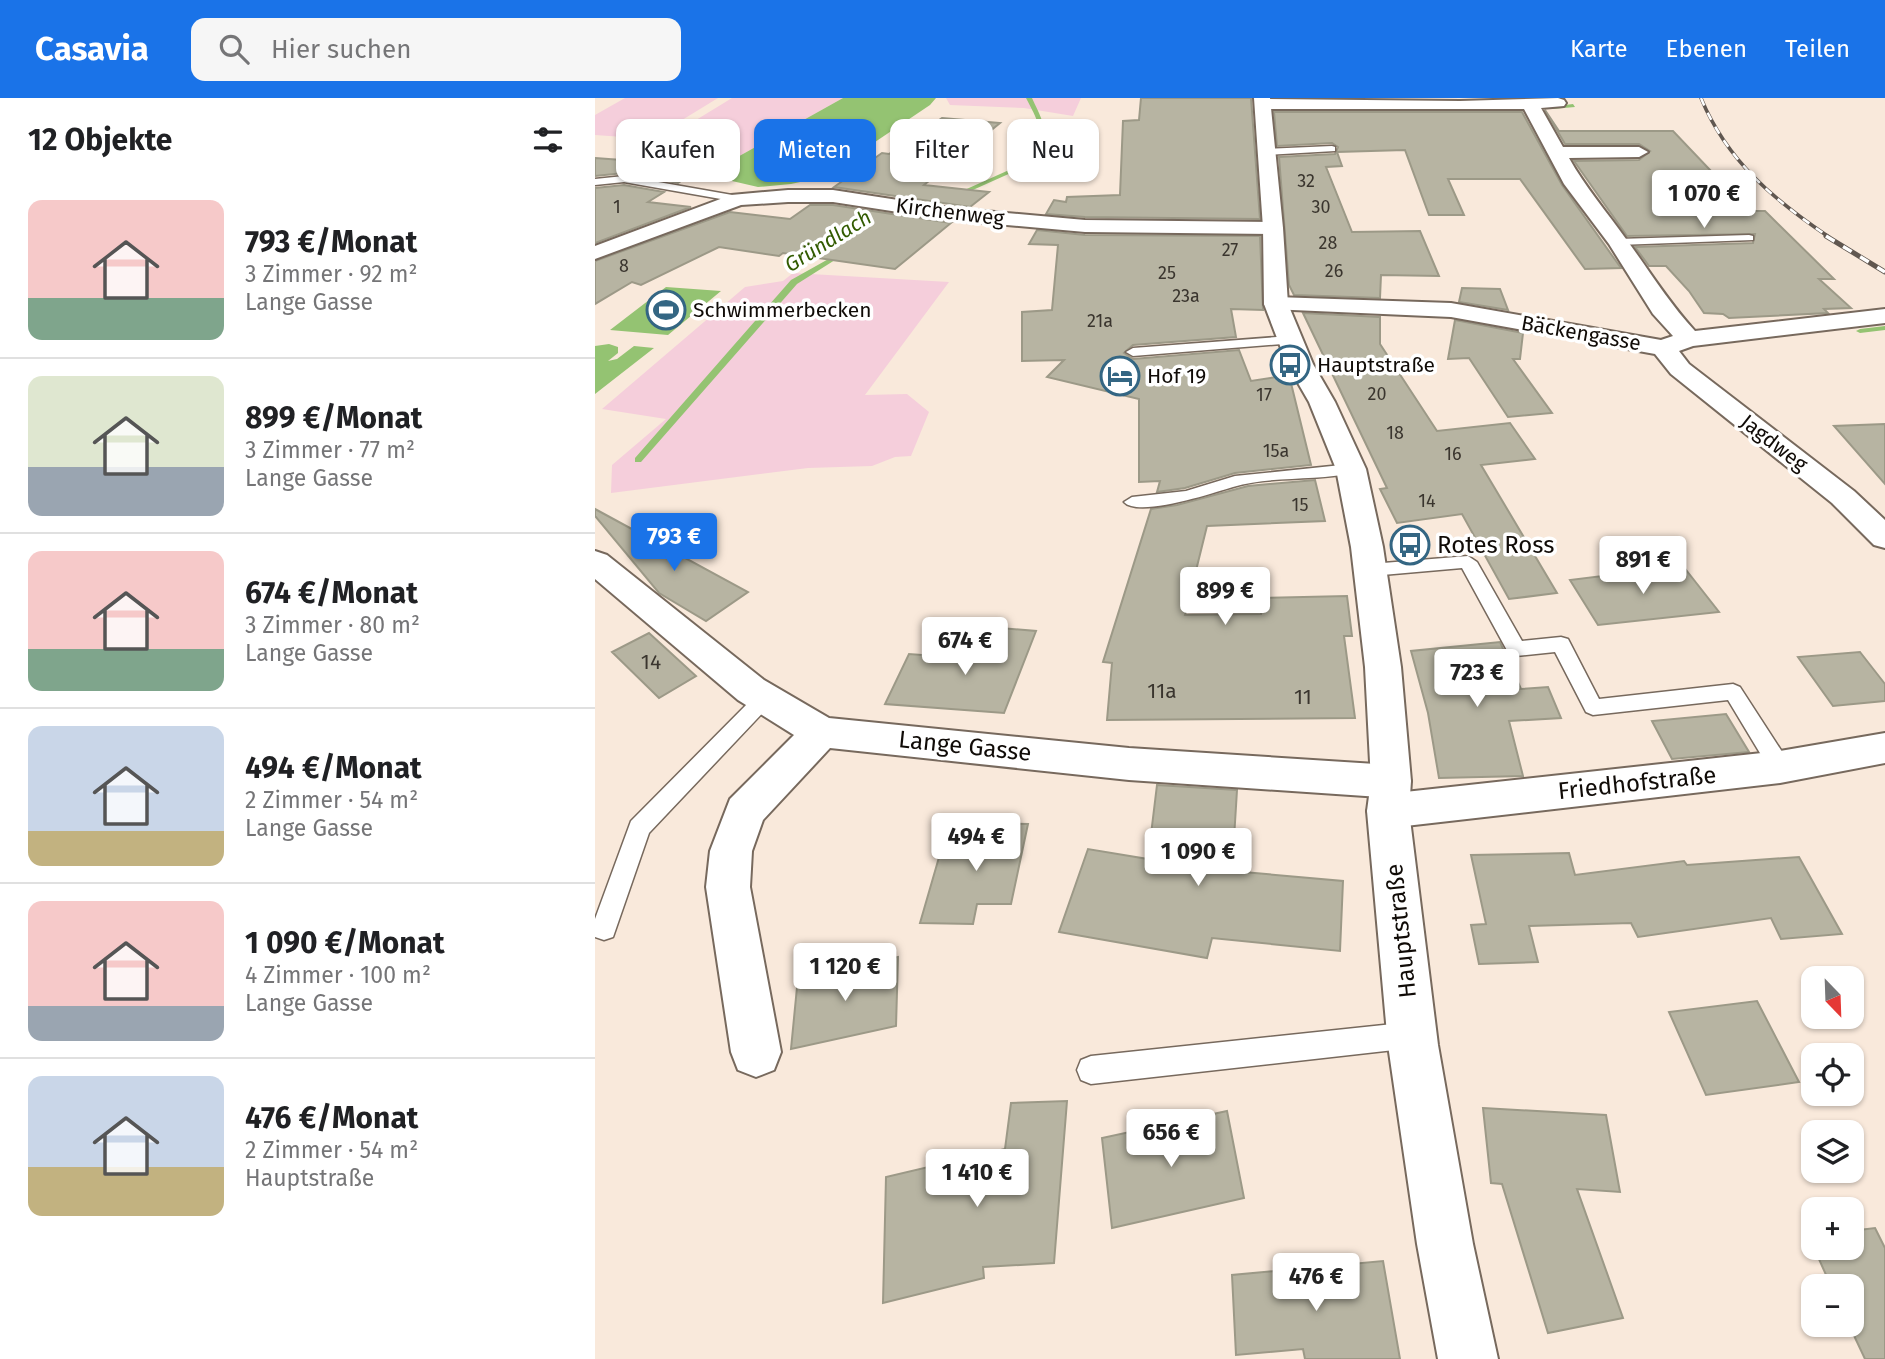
<!DOCTYPE html>
<html lang="de">
<meta charset="utf-8">
<style>
:root{--surface:#fff;--page:#f6f6f6;--text:#202124;--muted:#757577;--line:#e0e0e0;--accent:#1a73e8}
body{margin:0;font-family:"Fira Sans",sans-serif;background:var(--page);color:var(--text);height:100vh;display:flex;flex-direction:column;font-size:26px;white-space:nowrap}
*{box-sizing:border-box;margin:0}
p{font-size:23px;color:var(--muted)}
.icon{flex:none;width:38px;height:38px;fill:none;stroke:currentColor;stroke-width:2;stroke-linecap:round;stroke-linejoin:round}
.map{position:relative;flex:1;overflow:hidden}
.details{display:flex;flex-direction:column;background:var(--surface);width:595px}
.details>*{flex:none}
.top-card{position:absolute;left:21px;top:21px;width:665px;height:63px;display:flex;gap:14px}
.needle{width:46px;rotate:157deg}
.fabs{position:absolute;left:1206px;top:868px;display:grid;gap:14px}
.fabs a{display:grid;place-items:center;width:63px;height:63px;border-radius:14px;background:var(--surface);box-shadow:0 2px 5px #0004;font-size:35px}
.price{position:absolute;translate:-50% -60px;padding:0 16px;border-radius:7px;background:#fff;color:#222;font-size:23px;line-height:46px;filter:drop-shadow(0 2px 4px #0008)}
.price::after{content:'';position:absolute;left:50%;top:42px;width:21px;height:16px;margin-left:-10px;background:inherit;clip-path:polygon(0 0,100% 0,50% 100%)}
.price.selected{background:var(--accent);color:#fff}
ul{padding:0;list-style:none}
li{display:flex;align-items:center;gap:21px;height:175px;padding:0 28px}
li+li{border-top:2px solid var(--line)}
li span{display:grid;place-items:center;flex:none;width:196px;height:140px;border-radius:14px;color:#555}
li>.icon{margin-inline-start:auto}
span .icon{width:84px;height:84px;fill:#fffc;stroke-width:1}
li b{font-size:30px}
h2{display:flex;justify-content:space-between;align-items:center;height:84px;padding:0 28px;font-size:30px}
.pill{padding:0 24px;border-radius:14px;background:var(--surface);box-shadow:0 2px 5px #0004;font-size:24px;line-height:63px}
.pill.selected{background:var(--accent);color:#fff}
header{display:flex;align-items:center;gap:42px;box-sizing:border-box;height:98px;padding:0 35px;background:var(--accent);color:#fff}
header strong{font-size:33px}
nav{display:flex;gap:38px;margin-inline-start:auto;font-size:24px}
.search{width:490px;height:63px;background:var(--page);display:flex;align-items:center;gap:18px;box-sizing:border-box;padding:0 24px;border-radius:14px;color:var(--muted);font-size:26px}
main{display:flex;flex:1;min-height:0}
.map>svg:first-child{display:block}
.green{fill:#f5cedb}
.water{fill:#94c372}
.lines{fill:none;stroke-linecap:round;stroke-linejoin:round}
.stream{fill:#94c372;fill-rule:evenodd}
.building{fill:#b7b4a2;stroke:#9c9987;stroke-width:2}
.lane-casing{stroke:#77695d;stroke-width:3}
.street-casing{stroke:#77695d;stroke-width:4}
.secondary-casing{stroke:#77695d;stroke-width:4}
.lane{fill:#fff;fill-rule:evenodd}
.street{fill:#fff;fill-rule:evenodd}
.secondary{fill:#fff;fill-rule:evenodd}
.rail-far1-casing{stroke:#605750;stroke-width:3.5}
.rail-casing{stroke:#605750;stroke-width:5}
.rail-far1{stroke:#fff;stroke-width:2.5;stroke-dasharray:8;stroke-linecap:butt}
.rail{stroke:#fff;stroke-width:3.5;stroke-dasharray:10;stroke-linecap:butt}
.labels{text-anchor:middle;stroke-width:7;stroke-linejoin:round;paint-order:stroke}
.far-number-label{font-size:18px;fill:#3a352e}
.far-street-label{font-size:21px;fill:#100b07;stroke:#fff}
.far-water-label{font-size:21px;font-style:italic;fill:#325b01;stroke:#fff}
.far-poi-label{font-size:21px;fill:#100b07;stroke:#fff;text-anchor:start}
.number-label{font-size:21px;fill:#3a352e}
.poi-label{font-size:24px;fill:#100b07;stroke:#fff;text-anchor:start}
.street-label{font-size:24px;fill:#100b07;stroke:#fff}
</style>
<header>
<strong>Casavia</strong>
<div class="search"><svg class="icon" aria-label="search" viewBox="0 0 24 24"><circle cx="10" cy="10" r="6"/><path d="M15 15l6 6"/></svg>Hier suchen</div>
<nav><a>Karte</a><a>Ebenen</a><a>Teilen</a></nav>
</header>
<main>
<section class="details">
<h2>12 Objekte<svg class="icon" aria-label="filters" viewBox="0 0 24 24"><path d="M4 7h16M4 17h16"/><circle cx="9" cy="7" r="2"/><circle cx="15" cy="17" r="2"/></svg></h2>
<ul>
<li><span style="background:linear-gradient(#f6c9c9 70%,#7fa58c 0)"><svg class="icon" aria-label="home" viewBox="0 0 24 24"><path d="M3 11l9-7 9 7M6 9v11h12V9"/></svg></span><div><b>793 €/Monat</b><p>3 Zimmer · 92 m²</p><p>Lange Gasse</p></div></li>
<li><span style="background:linear-gradient(#dfe7d0 65%,#9aa5b1 0)"><svg class="icon" aria-label="home" viewBox="0 0 24 24"><path d="M3 11l9-7 9 7M6 9v11h12V9"/></svg></span><div><b>899 €/Monat</b><p>3 Zimmer · 77 m²</p><p>Lange Gasse</p></div></li>
<li><span style="background:linear-gradient(#f6c9c9 70%,#7fa58c 0)"><svg class="icon" aria-label="home" viewBox="0 0 24 24"><path d="M3 11l9-7 9 7M6 9v11h12V9"/></svg></span><div><b>674 €/Monat</b><p>3 Zimmer · 80 m²</p><p>Lange Gasse</p></div></li>
<li><span style="background:linear-gradient(#c9d6e8 75%,#c2b280 0)"><svg class="icon" aria-label="home" viewBox="0 0 24 24"><path d="M3 11l9-7 9 7M6 9v11h12V9"/></svg></span><div><b>494 €/Monat</b><p>2 Zimmer · 54 m²</p><p>Lange Gasse</p></div></li>
<li><span style="background:linear-gradient(#f6c9c9 75%,#9aa5b1 0)"><svg class="icon" aria-label="home" viewBox="0 0 24 24"><path d="M3 11l9-7 9 7M6 9v11h12V9"/></svg></span><div><b>1 090 €/Monat</b><p>4 Zimmer · 100 m²</p><p>Lange Gasse</p></div></li>
<li><span style="background:linear-gradient(#c9d6e8 65%,#c2b280 0)"><svg class="icon" aria-label="home" viewBox="0 0 24 24"><path d="M3 11l9-7 9 7M6 9v11h12V9"/></svg></span><div><b>476 €/Monat</b><p>2 Zimmer · 54 m²</p><p>Hauptstraße</p></div></li>
</ul>
</section>
<div class="map">
<svg width="1290" height="1261" viewBox="0 0 1290 1261">
<rect width="100%" height="100%" fill="#f9e9db"/>
<path class="green" d="M 30,0 L 123,0 L 56,41 L 0,37 L 0,17 Z
M 137,0 L 248,0 L 139,61 L 128,63 L 65,44 Z
M 351,0 L 486,0 L 478,18 L 429,10 L 355,7 Z
M 198,175 L 354,184 L 270,297 L 312,296 L 334,314 L 316,358 L 300,359 L 277,368 L 213,370 L 16,395 L 17,367 L 71,321 L 7,311 L 150,189 L 188,183 Z"/>
<path class="water" d="M 248,0 L 341,0 L 335,7 L 228,79 L 196,86 L 163,89 L 137,83 L 130,75 L 139,61 Z
M 71,189 L 126,193 L 73,237 L 15,232 Z
M 14,246 L 23,249 L 23,255 L 13,263 L 22,261 L 39,248 L 59,250 L 0,296 L 0,248 Z"/>
<g class="lines">
<path class="stream" d="M 431,0 L 437,0 C 450,28 457,38 438,65 L 302,126 L 298,126 L 298,124 L 434,63 C 452,37 444,25 431,0 Z
M 978,6 L 980,9 L 957,11 L 954,9 Z
M 246,154 L 251,155 L 202,186 L 46,364 L 40,364 L 40,360 L 196,182 Z
M 1290,228 L 1290,232 L 1265,235 L 1261,233 L 1265,231 Z"/>
</g>
<path class="building" d="M 546,0 L 656,0 L 665,121 L 490,119 L 451,116 L 459,102 L 471,104 L 472,99 L 525,97 L 528,23 L 544,22 Z
M 950,12 L 964,33 L 1078,33 L 1154,113 L 1170,113 L 1239,181 L 1224,181 L 1256,210 L 1229,211 L 1233,215 L 1134,220 L 1128,216 L 1109,215 L 1094,193 L 1071,168 L 1054,168 L 1040,149 L 1158,145 L 1160,136 L 1032,138 L 979,63 L 1044,62 L 1055,53 L 1044,46 L 970,46 Z
M 679,14 L 927,14 L 967,87 L 1026,170 L 990,171 L 925,81 L 853,81 L 869,117 L 834,117 L 810,52 L 742,54 L 747,68 L 731,69 L 757,134 L 825,133 L 844,178 L 786,177 L 785,200 L 699,197 L 694,187 L 684,59 L 740,56 L 743,49 L 737,45 L 682,48 Z
M 347,20 L 405,25 L 329,87 L 394,94 L 375,109 L 239,89 L 287,55 L 294,56 Z
M 0,60 L 109,68 L 83,85 L 29,75 L 0,78 Z
M 29,87 L 69,94 L 53,104 L 96,109 L 0,145 L 0,90 Z
M 215,107 L 238,107 L 356,125 L 300,171 L 188,155 L 184,158 L 124,149 L 46,187 L 37,184 L 0,206 L 0,163 L 135,114 L 195,121 Z
M 442,132 L 490,137 L 665,138 L 668,212 L 636,211 L 641,239 L 538,247 L 529,255 L 538,261 L 644,252 L 656,283 L 694,277 L 716,367 L 640,375 L 590,390 L 562,394 L 565,383 L 544,384 L 544,301 L 452,279 L 469,262 L 427,263 L 427,214 L 457,212 L 463,147 L 434,146 Z
M 867,190 L 905,191 L 913,212 L 864,204 Z
M 708,215 L 785,219 L 785,246 L 842,333 L 915,325 L 940,361 L 886,367 L 962,495 L 914,501 L 867,416 L 802,425 L 785,391 L 792,390 Z
M 860,222 L 928,235 L 925,261 L 918,261 L 957,315 L 913,319 L 874,260 L 853,261 Z
M 1290,326 L 1290,386 L 1239,328 Z
M 720,382 L 730,423 L 612,428 L 590,517 L 666,516 L 666,500 L 752,498 L 757,538 L 749,538 L 760,620 L 512,622 L 517,565 L 508,564 L 556,411 L 582,407 L 653,388 Z
M 0,411 L 153,494 L 111,523 L 64,495 L 0,418 Z
M 1088,468 L 1124,514 L 1003,527 L 975,482 Z
M 405,530 L 441,533 L 409,615 L 290,606 L 314,556 L 382,561 L 386,553 L 395,554 Z
M 54,535 L 101,578 L 64,600 L 17,554 Z
M 905,544 L 926,591 L 953,589 L 966,620 L 914,623 L 928,678 L 844,680 L 833,615 L 816,553 Z
M 1265,554 L 1290,586 L 1290,603 L 1238,608 L 1203,559 Z
M 1131,616 L 1154,654 L 1077,661 L 1057,623 Z
M 562,687 L 642,692 L 637,773 L 748,783 L 745,853 L 617,840 L 612,860 L 464,834 L 493,751 L 553,761 Z
M 375,725 L 433,726 L 416,806 L 382,806 L 378,826 L 325,825 L 347,749 L 369,749 Z
M 974,755 L 980,777 L 1089,763 L 1092,767 L 1204,759 L 1247,836 L 1186,841 L 1176,820 L 1043,839 L 1036,825 L 934,828 L 943,864 L 884,866 L 876,827 L 891,826 L 876,757 Z
M 303,859 L 301,928 L 196,951 L 203,879 Z
M 1162,903 L 1204,984 L 1111,997 L 1074,914 Z
M 472,1003 L 459,1165 L 388,1169 L 389,1180 L 288,1205 L 291,1079 L 410,1051 L 416,1005 Z
M 888,1010 L 1011,1017 L 1025,1094 L 982,1091 L 1028,1220 L 953,1235 L 907,1086 L 896,1085 Z
M 632,1013 L 649,1100 L 517,1130 L 507,1040 Z
M 1280,1130 L 1290,1150 L 1290,1261 L 1270,1261 L 1254,1227 L 1256,1227 L 1256,1188 L 1236,1188 L 1219,1150 L 1256,1150 L 1256,1133 Z
M 788,1163 L 805,1261 L 710,1261 L 708,1251 L 641,1257 L 637,1177 Z"/>
<g class="lines">
<defs>
<path id="lane" d="M 737,48 L 740,49 L 740,53 L 670,57 L 665,54 L 670,51 Z
M 29,78 L 143,98 L 148,101 L 143,104 L 29,84 L 0,87 L 0,81 Z
M 1154,137 L 1158,138 L 1158,142 L 1023,147 L 1017,144 L 1023,141 Z
M 695,238 L 700,239 L 700,245 L 538,258 L 531,254 L 538,250 Z
M 756,366 L 764,371 L 762,374 C 722,384 677,377 638,389 C 618,395 543,420 529,404 L 537,399 L 591,393 L 640,378 Z
M 873,458 L 882,464 L 927,543 L 966,539 L 973,541 L 1004,601 L 1138,586 L 1145,589 L 1193,663 L 1196,669 L 1193,675 L 1185,678 L 1177,675 L 1133,602 L 998,617 L 991,614 L 960,554 L 921,558 L 914,556 L 867,470 L 776,478 L 767,472 L 776,466 Z
M 169,593 L 176,596 L 179,601 L 176,606 L 54,735 L 18,839 L 9,842 L 0,839 L 0,821 L 36,723 L 162,596 Z
M 817,924 L 827,928 L 830,937 L 827,946 L 817,950 L 496,986 L 486,982 L 482,972 L 486,962 L 496,958 Z"/>
<path id="street" d="M 963,0 L 969,2 L 971,5 L 969,8 L 946,10 L 968,49 L 1044,49 L 1053,54 L 1044,59 L 974,60 C 990,89 1012,114 1031,141 C 1054,172 1073,204 1100,233 L 1290,211 L 1290,225 L 1098,248 L 1084,253 L 1094,266 L 1259,393 L 1290,422 L 1290,450 L 1279,447 L 1237,405 L 1076,276 L 1060,256 L 856,219 L 673,211 L 669,206 L 673,201 L 681,199 L 856,205 L 1066,242 L 1078,238 L 1058,216 L 1014,146 L 969,86 L 929,11 L 668,11 L 660,6 L 668,1 L 865,3 Z
M 193,92 L 238,92 L 355,110 L 490,122 L 678,124 L 685,126 L 688,130 L 685,134 L 678,136 L 490,134 L 355,122 L 238,104 L 193,104 L 146,107 L 0,161 L 0,148 L 136,97 Z
M 0,453 L 12,457 L 169,582 L 234,620 L 534,650 L 796,667 L 810,672 L 816,683 L 810,694 L 1185,653 L 1290,635 L 1290,665 L 1185,685 L 793,730 L 778,725 L 772,713 L 778,701 L 785,699 L 534,682 L 235,650 L 168,722 L 157,753 L 155,789 L 186,954 L 179,972 L 161,979 L 143,972 L 136,954 L 111,789 L 115,753 L 135,701 L 199,637 L 143,602 L 0,481 Z"/>
<path id="secondary" d="M 659,0 L 675,0 L 688,130 L 693,206 L 718,266 L 740,304 L 771,371 L 788,449 L 806,569 L 816,683 L 814,713 L 843,947 L 878,1146 L 903,1261 L 843,1261 L 822,1146 L 793,947 L 772,713 L 776,683 L 770,569 L 756,449 L 741,371 L 714,304 L 692,266 L 669,206 L 668,130 Z"/>
</defs>
<use href="#lane" class="lane-casing"/>
<use href="#street" class="street-casing"/>
<use href="#secondary" class="secondary-casing"/>
<use href="#lane" class="lane"/>
<use href="#street" class="street"/>
<use href="#secondary" class="secondary"/>
<defs>
<path id="rail-far1" d="M 1106,0 C 1132,63 1179,102 1234,139"/>
<path id="rail" d="M 1231,138 L 1290,174"/>
</defs>
<use href="#rail-far1" class="rail-far1-casing"/>
<use href="#rail" class="rail-casing"/>
<use href="#rail-far1" class="rail-far1"/>
<use href="#rail" class="rail"/>
</g>
<defs>
<symbol id="stadium-ring" viewBox="-11 -11 22 22"><circle r="9.5" fill="#fff" stroke="#346683" stroke-width="1.5"/><path d="M0-5a6.5 5 0 1 0 0 10a6.5 5 0 1 0 0-10ZM-3.5-1.8h7v3.6h-7Z" fill="#346683"/></symbol>
<symbol id="bus-ring" viewBox="-11 -11 22 22"><circle r="9.5" fill="#fff" stroke="#346683" stroke-width="1.5"/><path d="M-5-6H5V4H4V6H2V4H-2V6H-4V4H-5ZM-3.5-4V0h7V-4ZM-3.5 1.2v1.5H-2V1.2ZM2 1.2v1.5H3.5V1.2Z" fill="#346683"/></symbol>
<symbol id="hotel-ring" viewBox="-11 -11 22 22"><circle r="9.5" fill="#fff" stroke="#346683" stroke-width="1.5"/><path d="M-6-4.5h1.5V1H6V5H4.5V3h-9V5H-6ZM-4 0a1.8 1.8 0 1 1 3.6 0ZM.5 0V-2.5h3Q6-2.5 6 0Z" fill="#346683"/></symbol>
</defs>
<g fill-rule="evenodd">
<use href="#stadium-ring" x="49" y="190" width="44" height="44"/>
<use href="#bus-ring" x="673" y="245" width="44" height="44"/>
<use href="#hotel-ring" x="503" y="256" width="44" height="44"/>
<use href="#bus-ring" x="793" y="425" width="44" height="44"/>
</g>
<g class="labels">
<g class="far-number-label">
<text x="711" y="89">32</text>
<text x="22" y="115">1</text>
<text x="726" y="115">30</text>
<text x="733" y="151">28</text>
<text x="635" y="158">27</text>
<text x="29" y="174">8</text>
<text x="739" y="179">26</text>
<text x="572" y="181">25</text>
<text x="591" y="204">23a</text>
<text x="505" y="229">21a</text>
<text x="782" y="302">20</text>
<text x="669" y="303">17</text>
<text x="800" y="341">18</text>
<text x="681" y="359">15a</text>
<text x="858" y="362">16</text>
<text x="832" y="409">14</text>
<text x="705" y="413">15</text>
</g>
<g class="far-street-label">
<text transform="translate(355 114) rotate(7)" y="7">Kirchenweg</text>
<text transform="translate(986 235) rotate(10)" y="7">Bäckengasse</text>
<text transform="translate(1179 345) rotate(38)" y="7">Jagdweg</text>
</g>
<g class="far-water-label">
<text transform="translate(233 143) rotate(-32)" y="7">Gründlach</text>
</g>
<g class="far-poi-label">
<text x="98" y="219">Schwimmerbecken</text>
<text x="722" y="274">Hauptstraße</text>
<text x="552" y="285">Hof 19</text>
</g>
<g class="number-label">
<text x="56" y="571">14</text>
<text x="567" y="600">11a</text>
<text x="708" y="606">11</text>
</g>
<g class="poi-label">
<text x="842" y="455">Rotes Ross</text>
</g>
<g class="street-label">
<text transform="translate(370 648) rotate(6)" y="8">Lange Gasse</text>
<text transform="translate(1042 685) rotate(-6)" y="8">Friedhofstraße</text>
<text transform="translate(806 833) rotate(-96)" y="8">Hauptstraße</text>
</g>
</g>
</svg>
<div class="fabs">
<a><svg class="needle" viewBox="-14 -14 28 28"><path d="M0-13l5 13h-10z" fill="#e53935"/><path d="M0 13l5-13h-10z" fill="#757577"/></svg></a>
<a><svg class="icon" aria-label="locate" viewBox="0 0 24 24"><circle cx="12" cy="12" r="6"/><path d="M12 2v4M12 18v4M2 12h4M18 12h4"/></svg></a>
<a><svg class="icon" aria-label="layers" viewBox="0 0 24 24"><path d="M12 4l9 5-9 5-9-5zM3 14l9 5 9-5"/></svg></a>
<a>+</a>
<a>−</a>
</div>
<b class="price" style="left:1109px;top:132px">1 070 €</b>
<b class="price selected" style="left:79px;top:475px">793 €</b>
<b class="price" style="left:1048px;top:498px">891 €</b>
<b class="price" style="left:630px;top:529px">899 €</b>
<b class="price" style="left:370px;top:579px">674 €</b>
<b class="price" style="left:882px;top:611px">723 €</b>
<b class="price" style="left:381px;top:775px">494 €</b>
<b class="price" style="left:603px;top:790px">1 090 €</b>
<b class="price" style="left:250px;top:905px">1 120 €</b>
<b class="price" style="left:576px;top:1071px">656 €</b>
<b class="price" style="left:382px;top:1111px">1 410 €</b>
<b class="price" style="left:721px;top:1215px">476 €</b>
<div class="top-card">
<a class="pill">Kaufen</a>
<a class="pill selected">Mieten</a>
<a class="pill">Filter</a>
<a class="pill">Neu</a>
</div>
</div>
</main>
